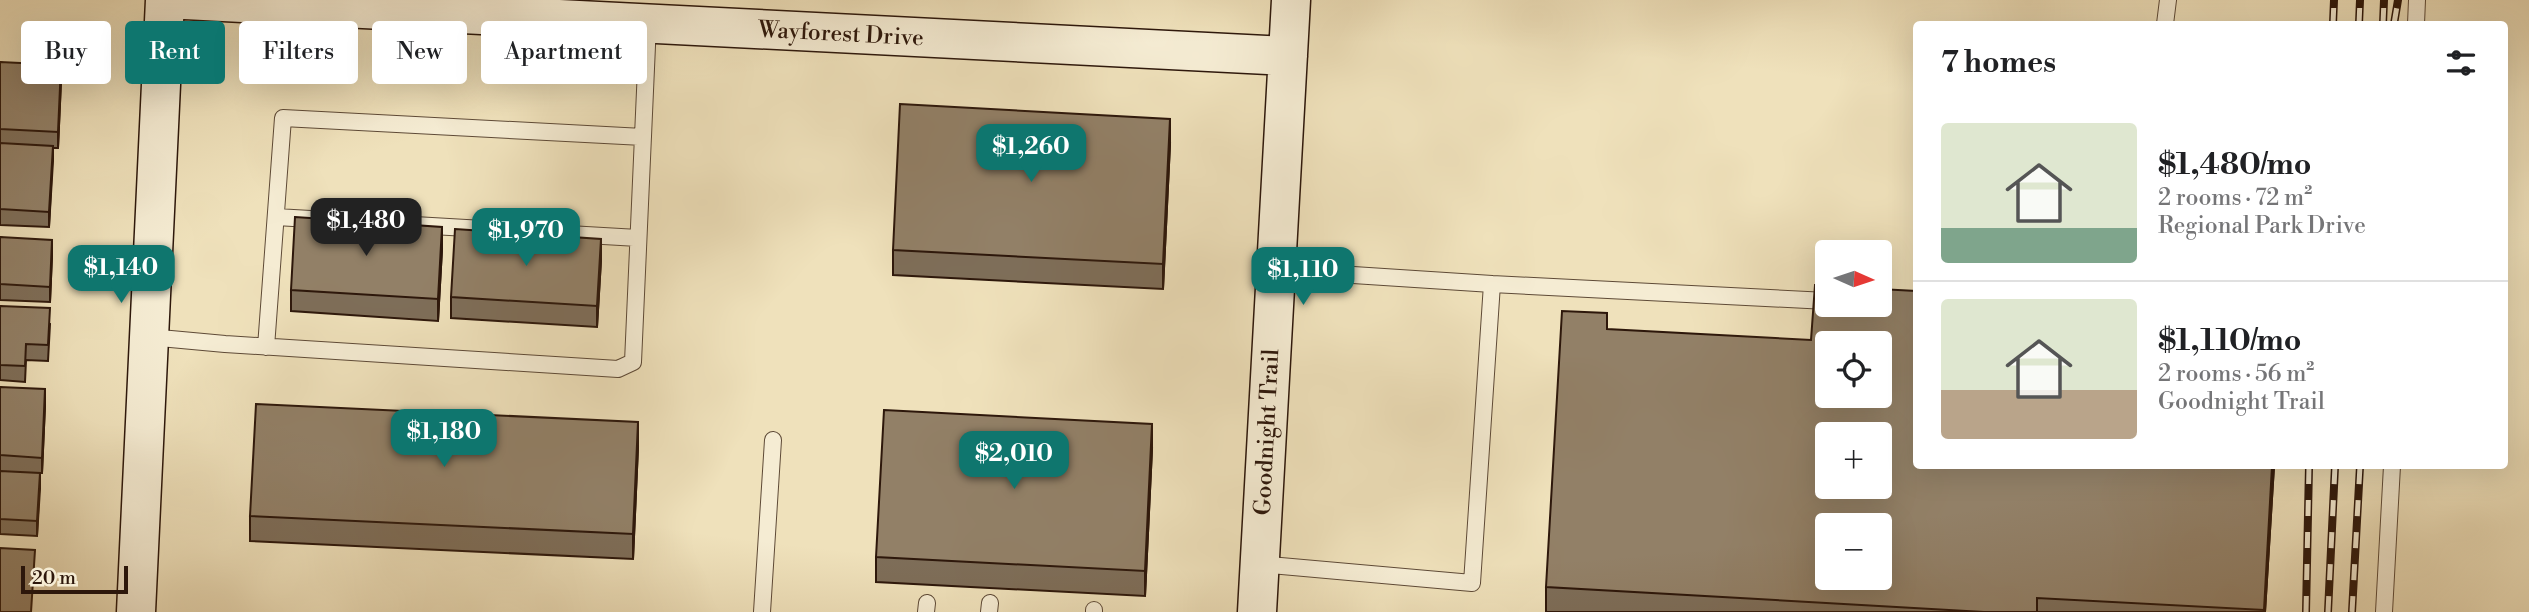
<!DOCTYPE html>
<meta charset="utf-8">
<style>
:root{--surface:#fff;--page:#f2f2f2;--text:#202124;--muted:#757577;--line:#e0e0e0;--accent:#0f766e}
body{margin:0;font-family:"Libre Bodoni",serif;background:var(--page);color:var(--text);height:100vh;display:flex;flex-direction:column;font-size:26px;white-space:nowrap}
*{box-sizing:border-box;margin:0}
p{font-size:23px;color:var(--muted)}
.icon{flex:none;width:38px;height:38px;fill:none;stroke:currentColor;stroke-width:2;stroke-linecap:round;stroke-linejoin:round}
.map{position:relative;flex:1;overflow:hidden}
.panel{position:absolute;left:1913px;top:21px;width:595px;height:448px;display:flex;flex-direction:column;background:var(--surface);border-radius:7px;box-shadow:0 7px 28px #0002}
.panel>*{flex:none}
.banner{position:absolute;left:21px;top:21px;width:665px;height:63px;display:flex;gap:14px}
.needle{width:46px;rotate:93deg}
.tools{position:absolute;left:1815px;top:240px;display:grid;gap:14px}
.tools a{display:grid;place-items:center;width:77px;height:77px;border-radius:7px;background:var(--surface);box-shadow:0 7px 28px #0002;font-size:35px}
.scale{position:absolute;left:21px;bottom:18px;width:107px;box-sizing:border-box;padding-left:7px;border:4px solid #2d170b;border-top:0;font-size:19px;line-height:24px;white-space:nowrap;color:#2d170b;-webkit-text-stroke:5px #f5ecd3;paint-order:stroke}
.price{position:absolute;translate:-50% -60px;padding:0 16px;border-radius:14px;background:var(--accent);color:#fff;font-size:23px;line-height:46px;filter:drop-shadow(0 2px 4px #0008)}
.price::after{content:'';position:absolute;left:50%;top:42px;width:21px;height:16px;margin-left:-10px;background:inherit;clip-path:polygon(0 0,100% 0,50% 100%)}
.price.current{background:#222;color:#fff}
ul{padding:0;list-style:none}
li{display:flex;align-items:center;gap:21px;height:175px;padding:0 28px}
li+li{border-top:2px solid var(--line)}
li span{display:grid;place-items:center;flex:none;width:196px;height:140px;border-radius:7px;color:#555}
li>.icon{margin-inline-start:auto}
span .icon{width:84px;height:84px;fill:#fffc;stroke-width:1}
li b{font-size:30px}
h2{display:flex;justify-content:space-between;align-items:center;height:84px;padding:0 28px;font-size:30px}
.pill{padding:0 24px;border-radius:7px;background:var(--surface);box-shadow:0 7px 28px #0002;font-size:24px;line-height:63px}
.pill.current{background:var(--accent);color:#fff}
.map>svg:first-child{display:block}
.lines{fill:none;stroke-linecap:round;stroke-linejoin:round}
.lane-casing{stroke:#5e4a37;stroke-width:18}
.secondary-casing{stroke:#2d170b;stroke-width:41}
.lane{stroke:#f5ecd3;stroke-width:16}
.secondary{stroke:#f5ecd3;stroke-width:38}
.rail-casing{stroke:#2d170b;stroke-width:8}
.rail{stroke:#f5ecd3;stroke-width:5;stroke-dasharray:16;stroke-linecap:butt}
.wall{fill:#7e6e59;stroke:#2d170b;stroke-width:2}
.shaded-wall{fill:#665a48;stroke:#2d170b;stroke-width:2}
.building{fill:#928067;stroke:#2d170b;stroke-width:2;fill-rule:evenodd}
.labels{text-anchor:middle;stroke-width:5;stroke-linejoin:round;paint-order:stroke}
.street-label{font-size:23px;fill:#2d170b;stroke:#f5ecd3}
</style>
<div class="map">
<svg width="2529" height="612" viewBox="0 0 2529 612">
<rect width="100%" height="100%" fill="#efe1bb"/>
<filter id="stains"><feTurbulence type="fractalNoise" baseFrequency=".00286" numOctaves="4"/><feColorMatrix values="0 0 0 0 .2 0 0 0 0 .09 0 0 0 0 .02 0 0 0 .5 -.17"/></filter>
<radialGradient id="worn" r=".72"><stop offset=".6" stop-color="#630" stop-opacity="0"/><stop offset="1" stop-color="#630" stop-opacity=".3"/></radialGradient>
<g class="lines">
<defs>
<path id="lane" d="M 2165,24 L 2168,0
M 2416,24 L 2417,0
M 276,217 L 638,238
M 1492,284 L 1827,301
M 149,337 L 225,344 L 618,369 L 633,362 L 648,23
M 266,347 L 283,118 L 643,137
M 1259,564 L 1472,583 L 1492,284 L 1276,270
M 762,612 L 773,440
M 926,612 L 927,603
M 989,612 L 990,603
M 1094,612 L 1094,610
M 2384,612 L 2392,466"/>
<path id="secondary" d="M 185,0 L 1288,56
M 136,612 L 165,0
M 1257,612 L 1291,0"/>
</defs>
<use href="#lane" class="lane-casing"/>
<use href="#secondary" class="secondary-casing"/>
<use href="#lane" class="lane"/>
<use href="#secondary" class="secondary"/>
<defs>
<path id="rail" d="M 2333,24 L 2334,0
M 2359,24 L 2360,0
M 2383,24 L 2384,0
M 2394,24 L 2398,0
M 2306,612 L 2309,466
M 2328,612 L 2335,466
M 2352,612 L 2360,466"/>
</defs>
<use href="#rail" class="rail-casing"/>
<use href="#rail" class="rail"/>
</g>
<path class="wall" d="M 0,62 L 61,81 L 58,148 L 53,148 L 49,227 L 0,225 Z
M 1170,144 L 1163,289 L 893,275 L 893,250 Z
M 0,237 L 52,255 L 50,302 L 0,300 Z
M 442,249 L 438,321 L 291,311 L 291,290 Z
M 601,260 L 597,327 L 451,318 L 451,297 Z
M 0,306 L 50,324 L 48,361 L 26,360 L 25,382 L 0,380 Z
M 0,387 L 45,405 L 42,473 L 40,473 L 37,536 L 0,534 Z
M 638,447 L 633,559 L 250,541 L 250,516 Z
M 1152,449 L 1145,596 L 876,582 L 876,557 Z
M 1916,466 L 2274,466 L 2265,612 L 1546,612 L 1546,587 Z"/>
<path class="shaded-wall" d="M 61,65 L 61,81 L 58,148 L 58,132 Z
M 1170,119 L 1170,144 L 1163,289 L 1163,264 Z
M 53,146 L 53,161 L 49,227 L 49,212 Z
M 442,227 L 442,249 L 438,321 L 438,299 Z
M 601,239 L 601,260 L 597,327 L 597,306 Z
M 52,240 L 52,255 L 50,302 L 50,287 Z
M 45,389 L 45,405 L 42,473 L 42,458 Z
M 638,422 L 638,447 L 633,559 L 633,534 Z
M 1152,424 L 1152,449 L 1145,596 L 1145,571 Z
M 2272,466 L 2274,466 L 2265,612 L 2264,612 Z
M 40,473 L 40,489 L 37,536 L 37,521 Z"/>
<path class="building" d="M 0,62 L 61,65 L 58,132 L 0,129 Z
M 900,104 L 1170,119 L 1163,264 L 893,250 Z
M 0,143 L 53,146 L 49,212 L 0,209 Z
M 295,217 L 442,227 L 438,299 L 291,290 Z
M 455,229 L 601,239 L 597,306 L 451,297 Z
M 0,237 L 52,240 L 50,287 L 0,284 Z
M 1815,285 L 1827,286 L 1827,304 L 1880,304 L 1880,289 L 1916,291 L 1916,466 L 2272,466 L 2264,610 L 2037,598 L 2037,612 L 1984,612 L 1546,587 L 1562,311 L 1607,313 L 1607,329 L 1811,340 ZM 1827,343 L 1880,343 L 1880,396 L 1827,396 ZM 1827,434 L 1880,434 L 1880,486 L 1827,486 ZM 1827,525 L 1880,525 L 1880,578 L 1827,578 Z
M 0,306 L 50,308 L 48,345 L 26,344 L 25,366 L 0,365 Z
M 0,387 L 45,389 L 42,458 L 0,455 Z
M 256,404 L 638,422 L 633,534 L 250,516 Z
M 884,410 L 1152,424 L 1145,571 L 876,557 Z
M 0,471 L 40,473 L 37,521 L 0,519 Z
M 0,548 L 35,550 L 31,612 L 0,612 Z"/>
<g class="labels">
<g class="street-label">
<text transform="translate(841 33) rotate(3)" y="8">Wayforest Drive</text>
<text transform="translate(1266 432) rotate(-87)" y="8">Goodnight Trail</text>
</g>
</g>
<rect width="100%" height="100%" filter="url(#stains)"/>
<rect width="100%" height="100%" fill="url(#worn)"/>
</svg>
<div class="tools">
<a><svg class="needle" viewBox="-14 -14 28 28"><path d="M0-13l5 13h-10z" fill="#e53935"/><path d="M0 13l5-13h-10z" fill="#757577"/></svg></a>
<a><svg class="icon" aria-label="locate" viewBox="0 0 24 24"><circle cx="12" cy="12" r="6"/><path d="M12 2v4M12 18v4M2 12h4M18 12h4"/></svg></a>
<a>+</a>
<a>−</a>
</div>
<div class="scale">20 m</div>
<b class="price" style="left:1031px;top:184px">$1,260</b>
<b class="price current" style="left:366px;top:258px">$1,480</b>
<b class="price" style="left:526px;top:268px">$1,970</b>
<b class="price" style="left:121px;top:305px">$1,140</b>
<b class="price" style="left:1303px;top:307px">$1,110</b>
<b class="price" style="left:444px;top:469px">$1,180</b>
<b class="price" style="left:1014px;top:491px">$2,010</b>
<div class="banner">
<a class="pill">Buy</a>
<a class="pill current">Rent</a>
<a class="pill">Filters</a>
<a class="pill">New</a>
<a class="pill">Apartment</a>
</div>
<section class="panel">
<h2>7 homes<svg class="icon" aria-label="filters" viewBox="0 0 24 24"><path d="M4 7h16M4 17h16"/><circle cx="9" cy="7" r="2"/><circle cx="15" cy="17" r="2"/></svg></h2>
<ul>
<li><span style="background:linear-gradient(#dfe7d0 75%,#7fa58c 0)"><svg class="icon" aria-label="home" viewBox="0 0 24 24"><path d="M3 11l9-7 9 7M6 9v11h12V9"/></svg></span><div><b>$1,480/mo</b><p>2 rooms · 72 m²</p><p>Regional Park Drive</p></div></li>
<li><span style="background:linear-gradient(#dfe7d0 65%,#b9a48a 0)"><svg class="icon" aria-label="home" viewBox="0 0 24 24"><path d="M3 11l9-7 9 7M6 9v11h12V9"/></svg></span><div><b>$1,110/mo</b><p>2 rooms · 56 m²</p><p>Goodnight Trail</p></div></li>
</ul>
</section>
</div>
